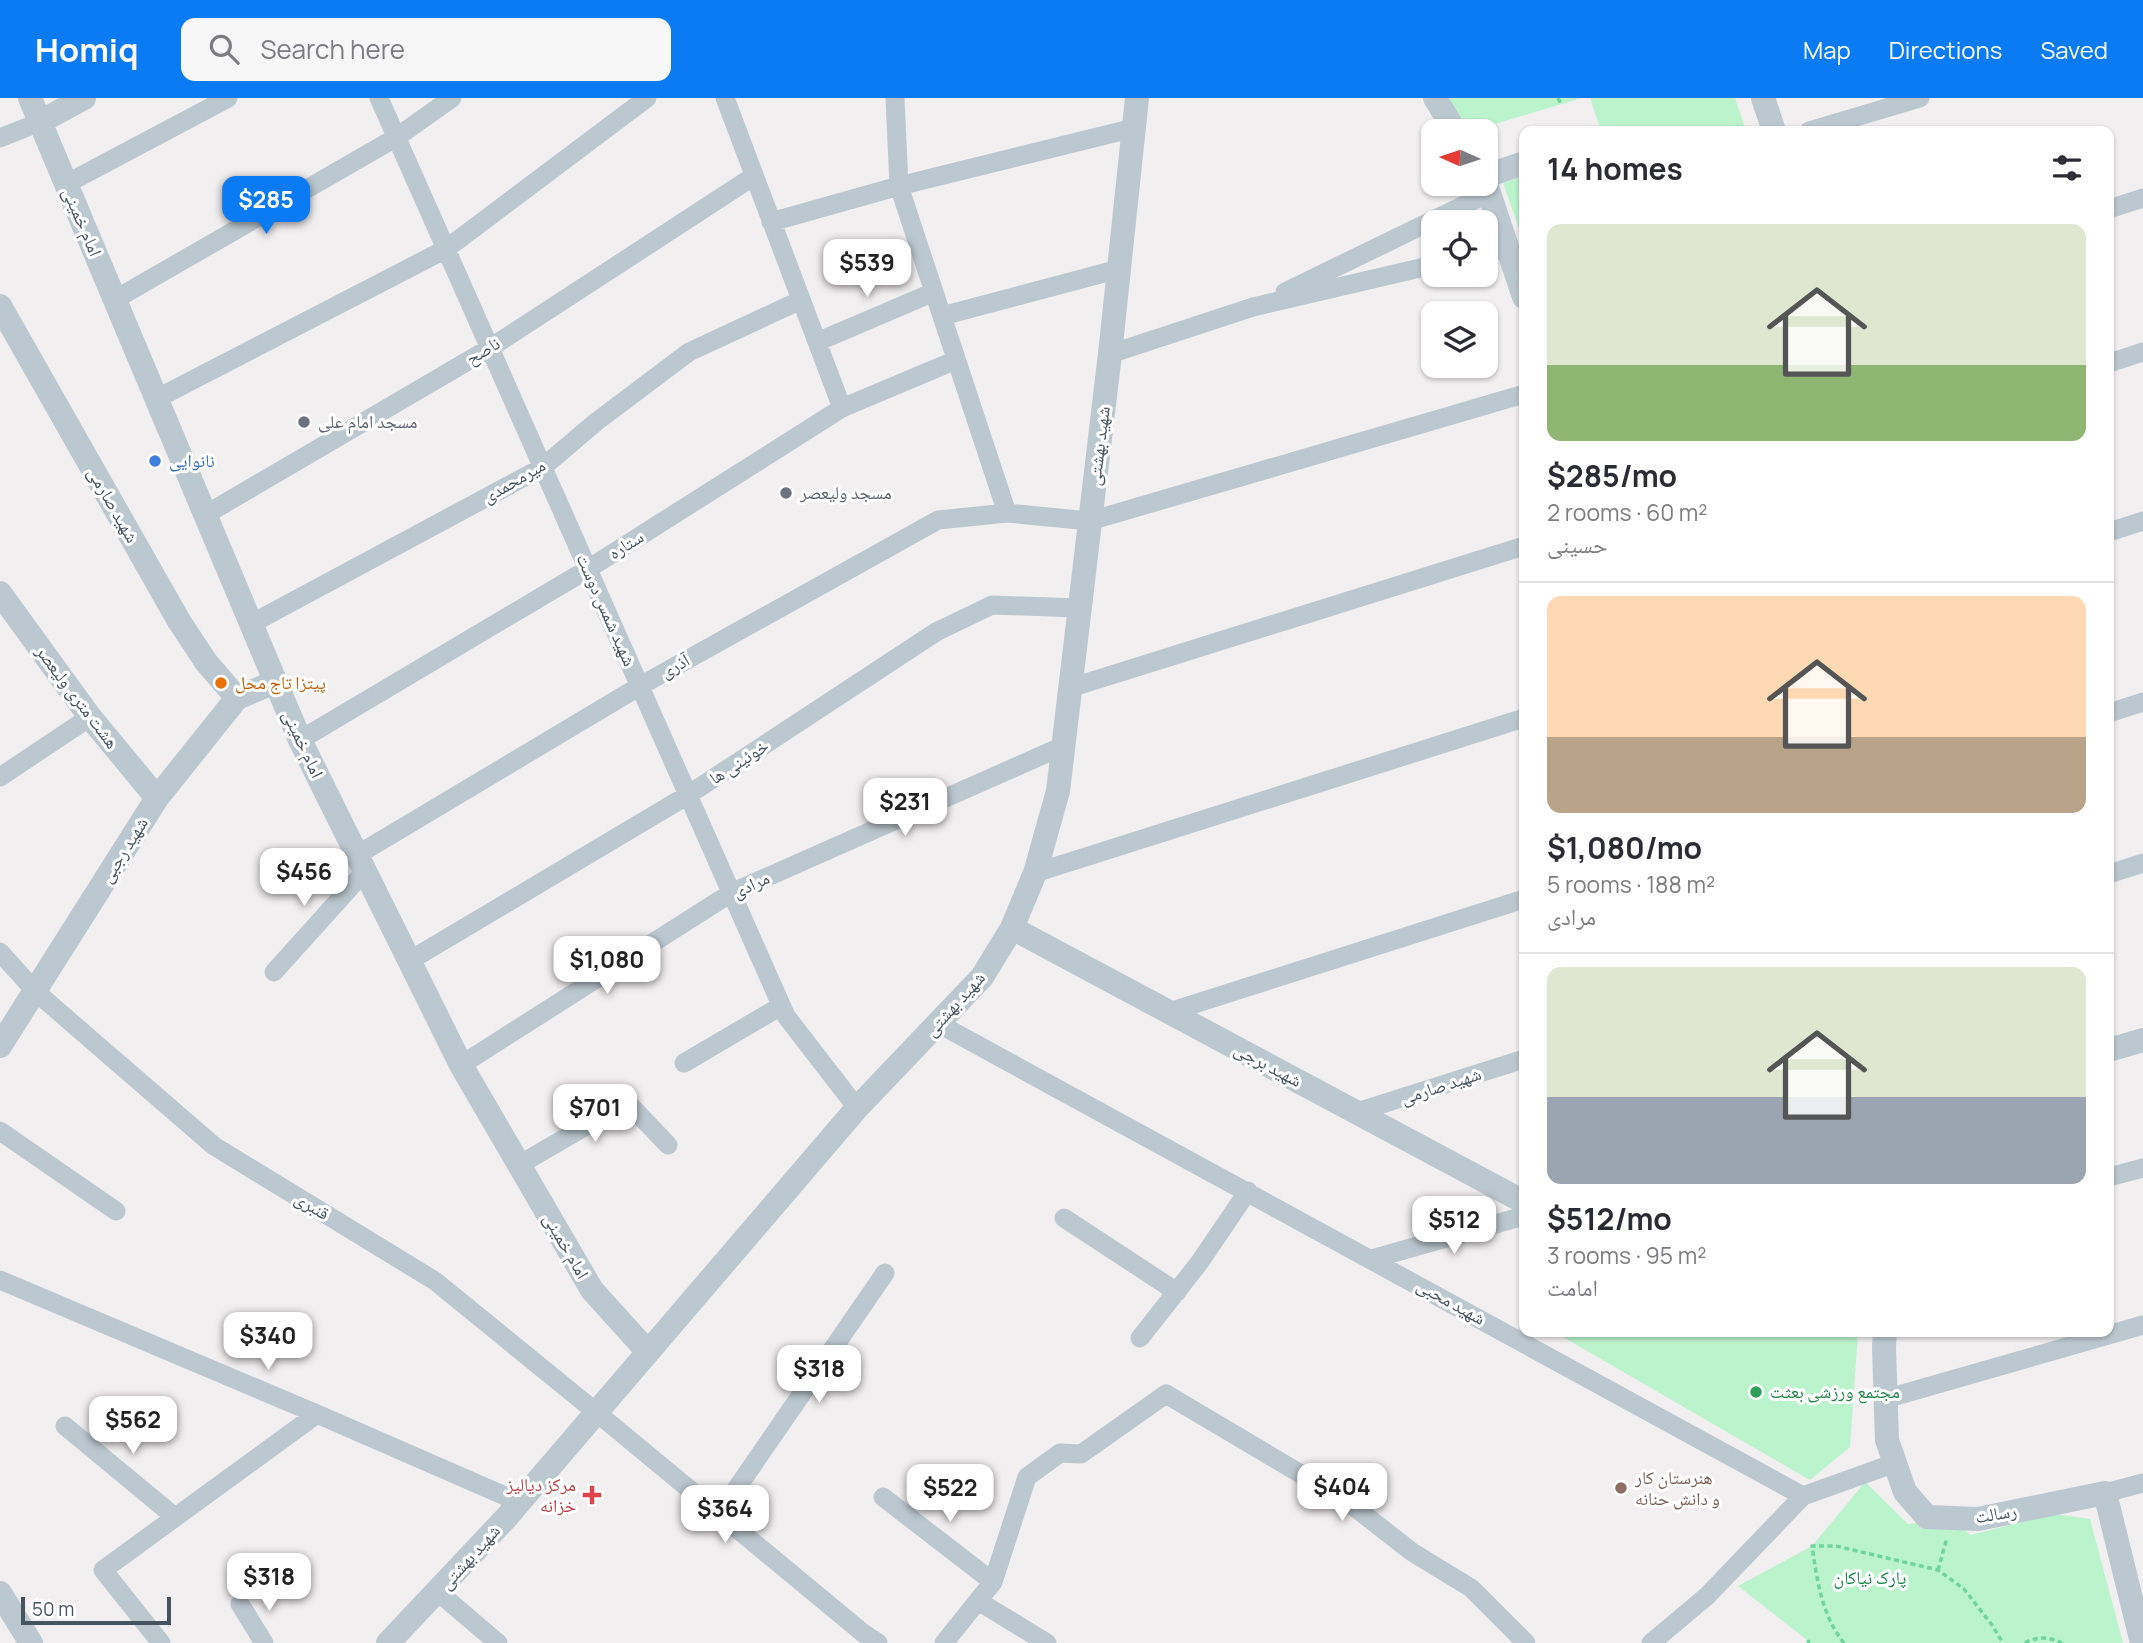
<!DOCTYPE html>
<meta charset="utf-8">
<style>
:root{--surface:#fff;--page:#f7f7f7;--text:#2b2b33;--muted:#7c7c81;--line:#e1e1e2;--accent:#0a7bf2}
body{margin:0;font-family:Manrope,"Noto Naskh Arabic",sans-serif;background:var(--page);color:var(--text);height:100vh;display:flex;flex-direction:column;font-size:26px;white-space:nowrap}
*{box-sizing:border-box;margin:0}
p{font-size:23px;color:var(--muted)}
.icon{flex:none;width:38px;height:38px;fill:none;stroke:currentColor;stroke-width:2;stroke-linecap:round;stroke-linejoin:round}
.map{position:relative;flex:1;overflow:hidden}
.details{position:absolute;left:1519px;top:28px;width:595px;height:1211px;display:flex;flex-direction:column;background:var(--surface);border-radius:14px;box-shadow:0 2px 5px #0004}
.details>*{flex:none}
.needle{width:46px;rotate:273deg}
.buttons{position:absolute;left:1421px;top:21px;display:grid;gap:14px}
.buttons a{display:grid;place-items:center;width:77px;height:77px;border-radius:14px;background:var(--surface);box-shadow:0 2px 5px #0004;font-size:35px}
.scale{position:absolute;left:21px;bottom:18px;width:150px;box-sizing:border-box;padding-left:7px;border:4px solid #46545f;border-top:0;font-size:19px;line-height:24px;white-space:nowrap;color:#46545f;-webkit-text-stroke:5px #fff;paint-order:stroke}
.price{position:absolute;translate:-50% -60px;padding:0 16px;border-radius:14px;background:#fff;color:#222;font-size:23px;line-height:46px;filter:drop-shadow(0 2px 4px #0008)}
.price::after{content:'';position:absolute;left:50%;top:42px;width:21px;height:16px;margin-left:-10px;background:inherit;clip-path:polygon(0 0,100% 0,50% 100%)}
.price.active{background:var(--accent);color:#fff}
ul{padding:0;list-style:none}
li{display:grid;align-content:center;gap:14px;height:371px;padding:0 28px}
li+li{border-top:2px solid var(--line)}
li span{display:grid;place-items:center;height:217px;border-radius:14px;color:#555}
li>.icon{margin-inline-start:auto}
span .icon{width:126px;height:126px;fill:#fffc;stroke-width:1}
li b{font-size:30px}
h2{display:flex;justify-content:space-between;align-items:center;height:84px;padding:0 28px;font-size:30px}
header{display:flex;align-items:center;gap:42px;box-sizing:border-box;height:98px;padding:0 35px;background:var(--accent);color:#fff}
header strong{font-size:33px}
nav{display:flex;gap:38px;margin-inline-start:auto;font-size:24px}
.search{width:490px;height:63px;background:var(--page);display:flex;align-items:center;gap:18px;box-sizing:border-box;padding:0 24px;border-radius:14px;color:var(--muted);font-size:26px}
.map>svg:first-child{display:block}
.green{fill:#bbf3cd}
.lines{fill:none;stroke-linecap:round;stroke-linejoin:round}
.path{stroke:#70d49d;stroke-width:3.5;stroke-dasharray:5 3.5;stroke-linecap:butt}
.minor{stroke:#bcc8d0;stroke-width:19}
.tertiary{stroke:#bcc8d0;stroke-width:24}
.worship-dot{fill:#6b7280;stroke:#fff;stroke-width:2.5}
.shop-dot{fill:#3f7fe0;stroke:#fff;stroke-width:2.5}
.food-dot{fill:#e8710a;stroke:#fff;stroke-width:2.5}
.leisure-dot{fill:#2e9e5b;stroke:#fff;stroke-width:2.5}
.education-dot{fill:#8d6e63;stroke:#fff;stroke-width:2.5}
.health-dot{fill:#e0444e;stroke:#fff;stroke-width:2.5}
.labels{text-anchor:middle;stroke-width:6;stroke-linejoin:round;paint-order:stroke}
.street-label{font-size:18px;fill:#46545f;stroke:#fff}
.worship-label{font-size:18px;fill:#5b616d;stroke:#fff;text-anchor:start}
.shop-label{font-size:18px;fill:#366cbe;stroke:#fff;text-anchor:start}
.food-label{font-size:18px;fill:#c56008;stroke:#fff;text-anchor:start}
.leisure-label{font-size:18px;fill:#27864d;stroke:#fff;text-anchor:start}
.education-label{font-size:18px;fill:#785e54;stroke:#fff;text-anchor:start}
.health-label{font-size:18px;fill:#be3a42;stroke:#fff;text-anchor:end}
.park-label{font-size:18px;fill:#0f8745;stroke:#fff}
</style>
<header>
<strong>Homiq</strong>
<div class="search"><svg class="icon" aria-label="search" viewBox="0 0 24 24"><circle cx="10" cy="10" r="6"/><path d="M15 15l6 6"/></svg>Search here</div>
<nav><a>Map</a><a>Directions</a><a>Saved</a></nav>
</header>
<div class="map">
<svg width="2143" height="1545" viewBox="0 0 2143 1545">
<rect width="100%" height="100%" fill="#f2eff0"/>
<path class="green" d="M 1433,0 L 1582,0 L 1471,33 L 1456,33 Z
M 1590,0 L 1735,0 L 1746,33 L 1601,33 Z
M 1524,78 L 1524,145 L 1503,85 Z
M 1564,1234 L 1858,1234 L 1850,1349 L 1810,1382 L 1563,1239 Z
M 1865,1384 L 1908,1426 L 1953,1420 L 1970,1437 L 2055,1416 L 2090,1421 L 2123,1545 L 1806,1545 L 1807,1542 L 1738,1488 L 1812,1448 Z"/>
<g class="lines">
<path class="path" d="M 1558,0 L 1561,6
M 1938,1472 L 1947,1440
M 1808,1542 L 1809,1545
M 1844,1545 C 1822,1518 1817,1482 1812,1448 L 1836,1448 L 1938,1472 L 1964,1491 L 1992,1527 L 2003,1545
M 2025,1545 C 2037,1538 2050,1539 2062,1545"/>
<path class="minor" d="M 379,0 L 786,918 L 857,1010
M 725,0 L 842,310
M 895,0 L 899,88 L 1007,415 L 1090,423 L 1524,296
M 1809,33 L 1920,0
M 0,40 L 40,24
M 66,86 L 228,0
M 2109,111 L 2143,100
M 771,124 L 899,88 L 1134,30
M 1486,155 L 1507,150
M 1285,194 L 1489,95
M 114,202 L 397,39 L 452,0
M 942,218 L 1119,171
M 817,244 L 934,194
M 1110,256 L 1253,209 L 1433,167
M 2109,265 L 2143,254
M 156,301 L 446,151 L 647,0
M 205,417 L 490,250 L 754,78
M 2109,434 L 2143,423
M 251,526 L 543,369 L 596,324 L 689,254 L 801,202
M 1070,590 L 1524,448
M 2109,615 L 2143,604
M 300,642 L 588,471 L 842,310 L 956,262
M 0,679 L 90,619
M 357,757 L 640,588 L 938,422 L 1007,415
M 1035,775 L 1524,620
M 2109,776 L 2143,765
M 0,854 L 36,894 L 214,1048 L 435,1183 L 596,1314 L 863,1535 L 878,1545
M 409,863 L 688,697 L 936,534 L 992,507 L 1079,510
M 274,874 L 365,773
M 1169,914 L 1524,801
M 939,926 L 1803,1398 L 1895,1365
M 684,965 L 781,908
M 461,967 L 731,795 L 1063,648
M 1357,1014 L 1524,961
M 0,1033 L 116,1113
M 519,1067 L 627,1004 L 668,1047
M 2109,1079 L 2143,1070
M 1064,1120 L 1177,1194
M 1372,1161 L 1524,1118
M 0,1182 L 317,1316 L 519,1404
M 1140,1240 L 1199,1165 L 1248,1093
M 1885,1301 L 2143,1227
M 65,1328 L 175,1419
M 2105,1395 L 2143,1385
M 883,1399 L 993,1484
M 719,1416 L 885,1175
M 438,1494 L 498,1545
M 978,1503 L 1047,1545
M 240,1506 L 264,1545
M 161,1545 L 103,1472 L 317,1316
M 944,1545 L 993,1484 L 1027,1379 L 1060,1355 L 1081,1356 L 1166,1296 L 1348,1404 L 1412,1454 L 1471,1490 L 1526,1545
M 1651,1545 L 1707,1498 L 1803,1398"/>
<path class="tertiary" d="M 30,0 L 300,642 L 461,967 L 592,1192 L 648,1254
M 1435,0 L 1455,33
M 1763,0 L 1774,33
M 40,24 L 84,0
M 1486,78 L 1524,65
M 1486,86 L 1524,199
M 0,208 L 179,523 L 206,564 L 237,600
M 0,495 L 90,619 L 157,700
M 1012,830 L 1524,1104
M 0,948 L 157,700 L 237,600 L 275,584
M 2109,952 L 2143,942
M 1885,1234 L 1884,1250 L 1887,1342 L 1905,1394 L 1927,1419 L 1978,1421 L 2105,1395 L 2142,1545
M 0,1495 L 31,1545
M 388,1545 L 506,1420 L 857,1010 L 982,879 L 1012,830 L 1035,775 L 1058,693 L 1110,256 L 1137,0"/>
</g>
<g class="worship-dot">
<circle cx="304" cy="324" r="7"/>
<circle cx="786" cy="395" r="7"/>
</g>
<circle class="shop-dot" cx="155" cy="363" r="7"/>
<circle class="food-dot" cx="221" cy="585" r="7"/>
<circle class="leisure-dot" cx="1756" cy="1294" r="7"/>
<circle class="education-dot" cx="1621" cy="1390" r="7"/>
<path class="health-dot" d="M588.5 1386.5h7v7h7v7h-7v7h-7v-7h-7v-7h7z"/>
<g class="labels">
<g class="street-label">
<text transform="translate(82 124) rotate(67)" y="6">امام خمینی</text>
<text transform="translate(483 253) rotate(-31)" y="6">ناصح</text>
<text transform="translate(1099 348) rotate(-83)" y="6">شهید بهشتی</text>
<text transform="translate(514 383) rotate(-30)" y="6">میرمحمدی</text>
<text transform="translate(113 407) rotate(60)" y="6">شهید صارمی</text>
<text transform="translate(626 447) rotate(-32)" y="6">ستاره</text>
<text transform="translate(606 512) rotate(66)" y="6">شهید شمس دوست</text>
<text transform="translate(675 568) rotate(-29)" y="6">آذری</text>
<text transform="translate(77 599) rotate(53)" y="6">هشت متری ولیعصر</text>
<text transform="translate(303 646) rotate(65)" y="6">امام خمینی</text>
<text transform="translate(739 664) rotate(-33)" y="6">خوئینی ها</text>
<text transform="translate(124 752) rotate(-58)" y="6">شهید رجبی</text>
<text transform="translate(751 787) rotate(-25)" y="6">مرادی</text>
<text transform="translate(955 906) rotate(-48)" y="6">شهید بهشتی</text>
<text transform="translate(1268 967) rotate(28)" y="6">شهید برجی</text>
<text transform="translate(1441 988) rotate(-18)" y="6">شهید صارمی</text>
<text transform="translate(312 1108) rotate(31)" y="6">قنبری</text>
<text transform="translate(566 1148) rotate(60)" y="6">امام خمینی</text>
<text transform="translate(1451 1204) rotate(29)" y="6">شهید محبی</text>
<text transform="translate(1996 1416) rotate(-9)" y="6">رسالت</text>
<text transform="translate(470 1459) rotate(-48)" y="6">شهید بهشتی</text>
</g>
<g class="worship-label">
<text x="318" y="330">مسجد امام علی</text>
<text x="800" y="401">مسجد ولیعصر</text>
</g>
<g class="shop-label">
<text x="169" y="369">نانوایی</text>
</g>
<g class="food-label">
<text x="235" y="591">پیتزا تاج محل</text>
</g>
<g class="leisure-label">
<text x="1770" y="1300">مجتمع ورزشی بعثت</text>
</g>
<g class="education-label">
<text x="1635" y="1386">هنرستان کار<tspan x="1635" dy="21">و دانش حنانه</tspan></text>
</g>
<g class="health-label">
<text x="576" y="1393">مرکز دیالیز<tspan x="576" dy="21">خزانه</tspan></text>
</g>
<g class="park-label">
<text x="1870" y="1486">پارک نیاکان</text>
</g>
</g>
</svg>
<div class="buttons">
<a><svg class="needle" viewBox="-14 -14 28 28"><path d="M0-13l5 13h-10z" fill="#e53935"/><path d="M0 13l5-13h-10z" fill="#7c7c81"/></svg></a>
<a><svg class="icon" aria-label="locate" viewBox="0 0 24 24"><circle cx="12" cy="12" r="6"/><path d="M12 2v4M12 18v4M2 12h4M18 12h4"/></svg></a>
<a><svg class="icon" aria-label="layers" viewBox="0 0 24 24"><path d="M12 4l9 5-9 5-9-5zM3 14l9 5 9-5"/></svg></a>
</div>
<div class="scale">50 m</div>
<b class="price active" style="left:266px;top:138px">$285</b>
<b class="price" style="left:867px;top:201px">$539</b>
<b class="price" style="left:905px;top:740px">$231</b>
<b class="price" style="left:304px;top:810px">$456</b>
<b class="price" style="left:607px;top:898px">$1,080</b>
<b class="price" style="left:595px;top:1046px">$701</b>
<b class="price" style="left:1454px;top:1158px">$512</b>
<b class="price" style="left:268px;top:1274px">$340</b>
<b class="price" style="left:819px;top:1307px">$318</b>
<b class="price" style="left:133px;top:1358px">$562</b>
<b class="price" style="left:1342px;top:1425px">$404</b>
<b class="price" style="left:950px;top:1426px">$522</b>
<b class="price" style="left:725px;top:1447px">$364</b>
<b class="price" style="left:269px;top:1515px">$318</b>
<section class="details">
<h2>14 homes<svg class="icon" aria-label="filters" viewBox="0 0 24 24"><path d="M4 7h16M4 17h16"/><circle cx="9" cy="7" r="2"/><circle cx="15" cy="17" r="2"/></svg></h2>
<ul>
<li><span style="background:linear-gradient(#dfe7d0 65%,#8fb573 0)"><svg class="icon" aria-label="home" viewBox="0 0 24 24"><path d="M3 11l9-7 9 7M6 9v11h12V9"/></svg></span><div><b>$285/mo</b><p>2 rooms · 60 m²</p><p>حسینی</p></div></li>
<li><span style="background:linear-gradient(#ffd9b3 65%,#b9a48a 0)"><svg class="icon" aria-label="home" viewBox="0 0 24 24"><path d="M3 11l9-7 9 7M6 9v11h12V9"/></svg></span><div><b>$1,080/mo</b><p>5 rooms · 188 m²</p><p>مرادی</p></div></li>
<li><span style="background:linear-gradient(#dfe7d0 60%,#9aa5b1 0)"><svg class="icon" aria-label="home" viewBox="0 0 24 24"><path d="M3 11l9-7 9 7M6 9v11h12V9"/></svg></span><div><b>$512/mo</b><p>3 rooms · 95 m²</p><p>امامت</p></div></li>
</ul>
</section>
</div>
